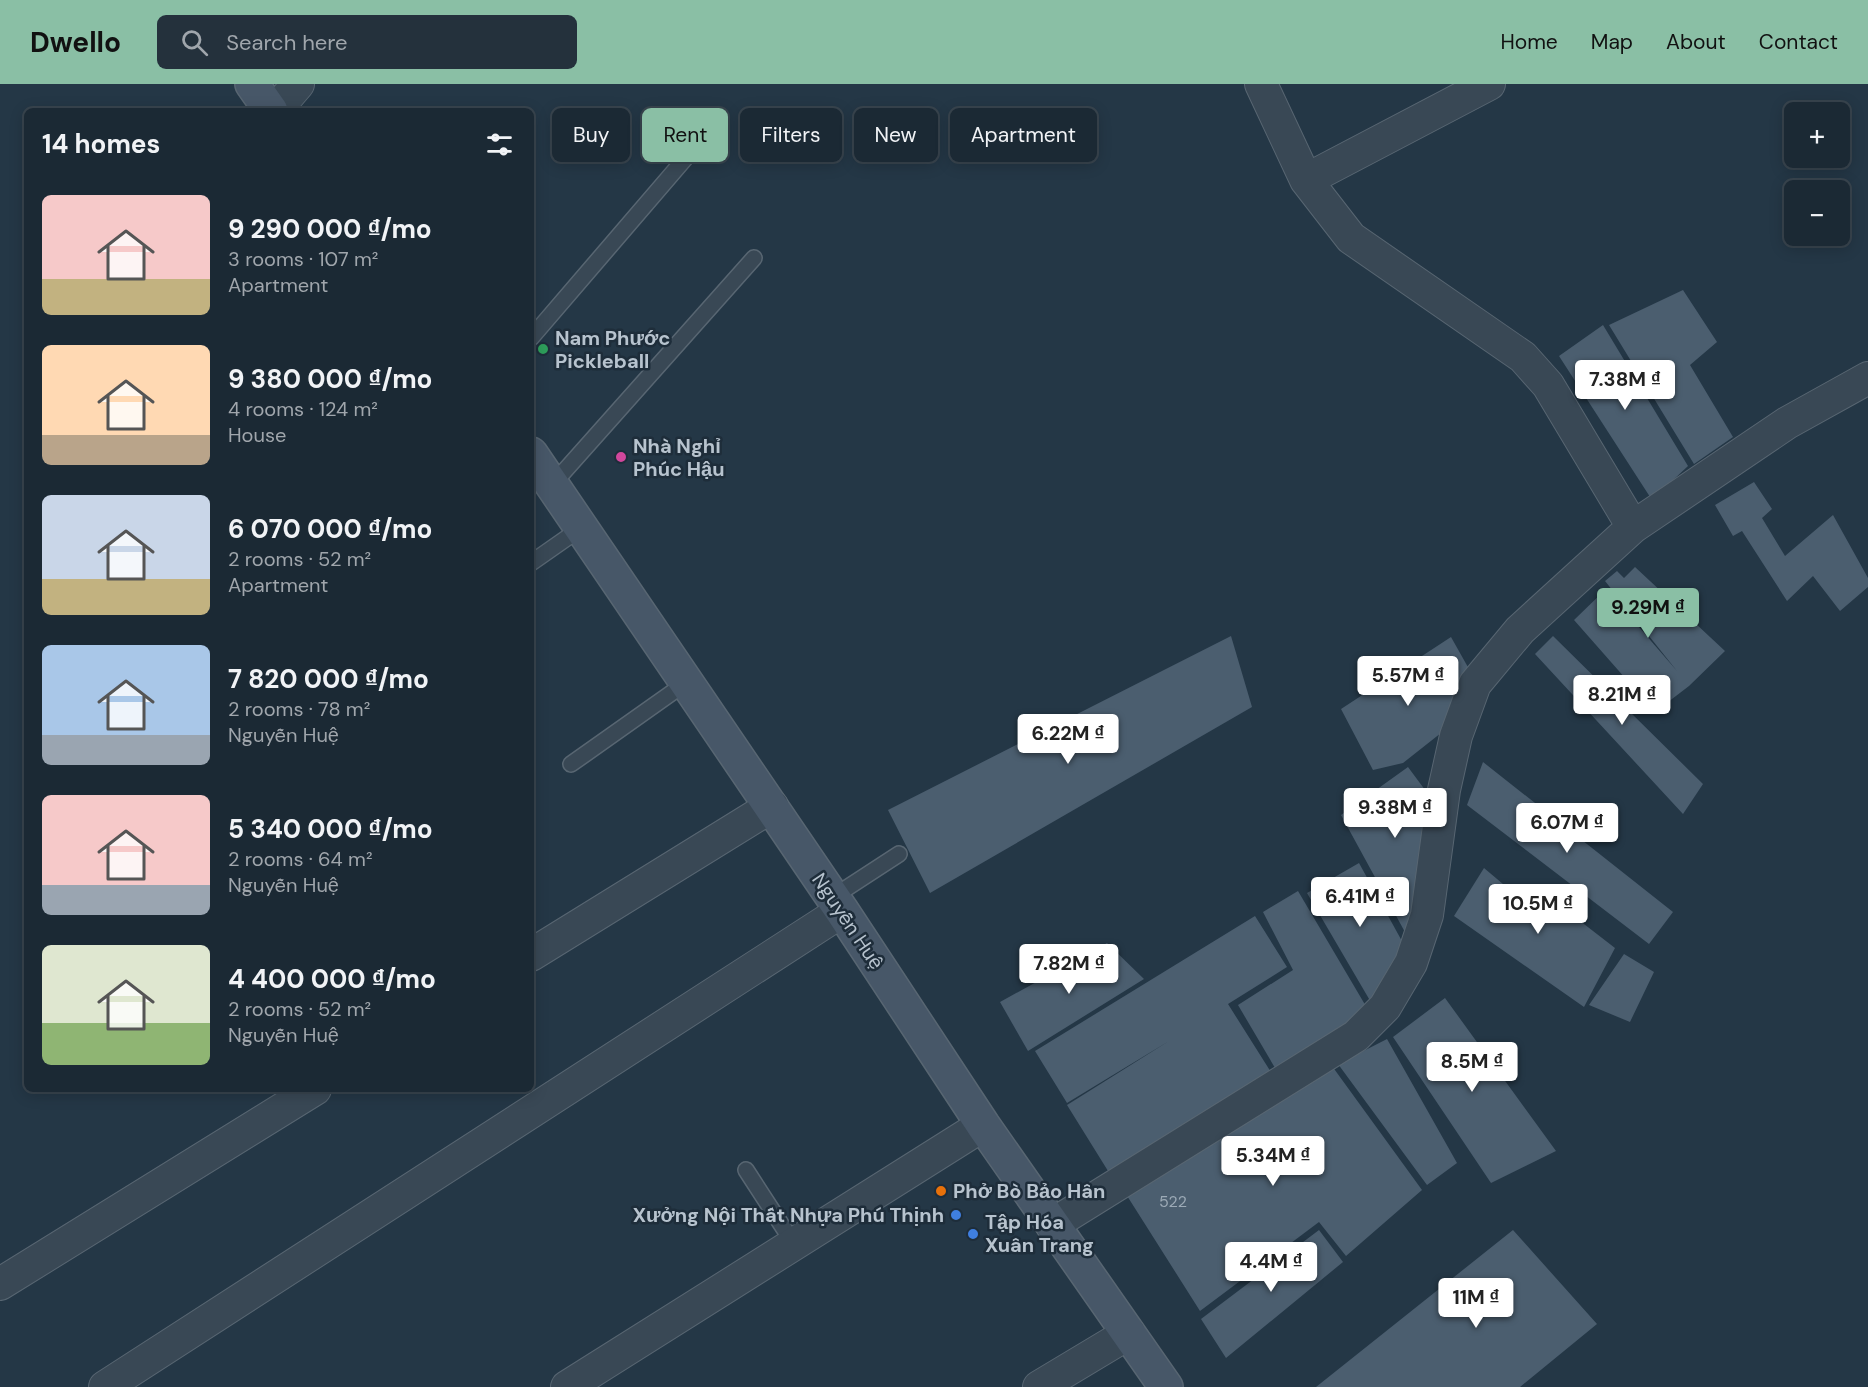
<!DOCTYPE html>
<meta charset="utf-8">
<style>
:root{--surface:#1b2934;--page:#24313c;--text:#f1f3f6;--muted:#a0a6ac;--line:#39454f;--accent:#8abfa5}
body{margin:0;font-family:"DM Sans",sans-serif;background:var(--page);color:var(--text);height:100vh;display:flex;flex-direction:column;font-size:22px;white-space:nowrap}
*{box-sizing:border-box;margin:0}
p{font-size:20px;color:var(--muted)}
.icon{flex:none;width:33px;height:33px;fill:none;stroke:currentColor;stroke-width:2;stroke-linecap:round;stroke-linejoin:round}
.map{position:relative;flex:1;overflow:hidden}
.drawer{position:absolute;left:24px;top:24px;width:510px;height:984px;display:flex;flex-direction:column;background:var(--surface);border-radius:9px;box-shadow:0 3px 15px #0003,0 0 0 2px var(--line)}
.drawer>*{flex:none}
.banner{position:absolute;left:552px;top:24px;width:570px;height:54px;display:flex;gap:12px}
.fabs{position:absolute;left:1784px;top:18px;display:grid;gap:12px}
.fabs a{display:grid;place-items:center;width:66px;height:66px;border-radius:9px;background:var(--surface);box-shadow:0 3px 15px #0003,0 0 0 2px var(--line);font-size:30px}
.price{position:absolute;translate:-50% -51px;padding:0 14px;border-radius:6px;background:#fff;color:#222;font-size:20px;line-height:39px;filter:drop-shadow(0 2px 3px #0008)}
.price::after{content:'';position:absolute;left:50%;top:36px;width:18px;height:14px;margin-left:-9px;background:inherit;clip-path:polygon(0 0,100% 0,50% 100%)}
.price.active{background:var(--accent);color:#111}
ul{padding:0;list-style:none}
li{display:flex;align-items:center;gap:18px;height:150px;padding:0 18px}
li span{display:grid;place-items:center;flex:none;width:168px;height:120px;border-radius:9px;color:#555}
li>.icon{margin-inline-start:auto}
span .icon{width:72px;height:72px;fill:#fffc;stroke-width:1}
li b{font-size:26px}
h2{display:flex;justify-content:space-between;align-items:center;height:72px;padding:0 18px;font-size:26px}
.pill{padding:0 21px;border-radius:9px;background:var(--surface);box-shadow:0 3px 15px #0003,0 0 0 2px var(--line);font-size:21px;line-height:54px}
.pill.active{background:var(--accent);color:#111}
header{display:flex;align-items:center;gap:36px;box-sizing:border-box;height:84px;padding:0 30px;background:var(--accent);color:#111}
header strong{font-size:28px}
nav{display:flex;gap:33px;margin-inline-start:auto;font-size:21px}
.search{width:420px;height:54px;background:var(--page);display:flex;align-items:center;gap:15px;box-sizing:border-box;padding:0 21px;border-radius:9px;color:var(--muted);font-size:22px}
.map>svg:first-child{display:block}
.building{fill:#4b5e6f}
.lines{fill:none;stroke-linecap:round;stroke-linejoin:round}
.lane-casing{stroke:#586672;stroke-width:18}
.street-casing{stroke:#586672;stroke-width:34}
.secondary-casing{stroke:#586672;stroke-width:36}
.lane{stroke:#394855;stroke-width:15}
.street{stroke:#394855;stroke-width:32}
.secondary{stroke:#475768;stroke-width:33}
.leisure-dot{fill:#2e9e5b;stroke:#1e2d3a;stroke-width:2}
.hotel-dot{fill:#d1479c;stroke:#1e2d3a;stroke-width:2}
.food-dot{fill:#e8710a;stroke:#1e2d3a;stroke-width:2}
.shop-dot{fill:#3f7fe0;stroke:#1e2d3a;stroke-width:2}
.labels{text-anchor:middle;stroke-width:5;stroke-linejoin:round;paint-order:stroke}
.number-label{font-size:16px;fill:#9caab6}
.poi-label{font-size:20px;font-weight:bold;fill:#b7c3ce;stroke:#1e2d3a;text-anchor:start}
.street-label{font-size:20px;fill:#b7c3ce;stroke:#1e2d3a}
</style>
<header>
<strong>Dwello</strong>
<div class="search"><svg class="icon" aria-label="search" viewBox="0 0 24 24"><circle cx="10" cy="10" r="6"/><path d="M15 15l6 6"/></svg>Search here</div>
<nav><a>Home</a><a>Map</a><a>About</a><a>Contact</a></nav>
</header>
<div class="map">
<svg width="1868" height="1303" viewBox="0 0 1868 1303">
<rect width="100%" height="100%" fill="#243746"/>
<path class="building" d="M 1683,206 L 1717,258 L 1690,281 L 1733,353 L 1694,380 L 1609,241 Z
M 1603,241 L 1688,382 L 1652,416 L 1559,272 Z
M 1754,398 L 1772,425 L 1762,434 L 1785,472 L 1833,431 L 1868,494 L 1868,503 L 1840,527 L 1813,492 L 1787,517 L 1742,447 L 1733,452 L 1715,421 Z
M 1635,483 L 1725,567 L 1689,602 L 1655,628 L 1574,536 L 1606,505 L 1677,587 L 1605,497 L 1617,487 L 1624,494 Z
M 1231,552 L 1252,623 L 930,809 L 888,726 Z
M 1553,552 L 1703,700 L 1683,730 L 1535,570 Z
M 1451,553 L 1469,585 L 1441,649 L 1403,679 L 1373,686 L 1341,625 Z
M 1483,678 L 1673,828 L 1649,860 L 1467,721 Z
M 1408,683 L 1431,714 L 1430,764 L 1406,850 L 1341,731 Z
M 1359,779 L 1403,859 L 1404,875 L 1372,920 L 1307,809 Z
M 1484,784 L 1516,811 L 1540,806 L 1615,864 L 1584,923 L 1454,832 Z
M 1298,807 L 1367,924 L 1278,989 L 1238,921 L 1293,886 L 1263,828 Z
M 1255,832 L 1287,883 L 1228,920 L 1274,993 L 1113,1095 L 1067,1021 L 1169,957 L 1067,1019 L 1035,967 Z
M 1107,859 L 1144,895 L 1028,967 L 1000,918 Z
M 1624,870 L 1654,888 L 1630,938 L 1589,921 Z
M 1445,914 L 1556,1067 L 1491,1099 L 1393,953 Z
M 1387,955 L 1457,1079 L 1427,1101 L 1338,980 Z
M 1332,982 L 1422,1106 L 1346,1172 L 1319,1138 L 1200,1227 L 1124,1107 Z
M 1319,1146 L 1343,1178 L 1226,1274 L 1201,1235 Z
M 1513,1146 L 1597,1240 L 1520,1303 L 1316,1303 Z"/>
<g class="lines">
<defs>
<path id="lane" d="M 531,254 L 689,70
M 552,401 L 754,174
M 531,479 L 581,444
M 571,680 L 687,598
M 833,813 L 899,770
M 746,1086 L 794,1160"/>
<path id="street" d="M 1261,0 L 1306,96 L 1351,154 L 1523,273 L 1548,301 L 1633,443
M 275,27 L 298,0
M 1306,96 L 1489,0
M 531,871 L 772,722
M 1052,1141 L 1356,952 L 1385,923 L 1411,879 L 1427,831 L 1444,706 L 1456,652 L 1475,600 L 1520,546 L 1633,443 L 1787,339 L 1868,294
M 0,1200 L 315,1005
M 105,1303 L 842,827
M 567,1303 L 983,1041
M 1039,1303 L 1129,1249"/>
<path id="secondary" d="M 252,0 L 271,27
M 531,370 L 842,827 L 983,1041 L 1166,1303"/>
</defs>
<use href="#lane" class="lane-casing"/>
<use href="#street" class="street-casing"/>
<use href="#secondary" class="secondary-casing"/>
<use href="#lane" class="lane"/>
<use href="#street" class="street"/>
<use href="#secondary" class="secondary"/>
</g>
<circle class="leisure-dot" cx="543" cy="265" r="6"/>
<circle class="hotel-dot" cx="621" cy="373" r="6"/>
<circle class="food-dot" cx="941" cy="1107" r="6"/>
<g class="shop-dot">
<circle cx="956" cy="1131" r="6"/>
<circle cx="973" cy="1150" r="6"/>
</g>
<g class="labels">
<g class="number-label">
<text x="1173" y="1123">522</text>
</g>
<g class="poi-label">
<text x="555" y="261">Nam Phước<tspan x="555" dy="23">Pickleball</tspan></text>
<text x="633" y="369">Nhà Nghỉ<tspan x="633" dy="23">Phúc Hậu</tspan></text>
<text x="953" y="1114">Phở Bò Bảo Hân</text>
<text x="944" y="1138" text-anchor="end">Xưởng Nội Thất Nhựa Phú Thịnh</text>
<text x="985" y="1145">Tập Hóa<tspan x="985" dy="23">Xuân Trang</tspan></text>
</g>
<g class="street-label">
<text transform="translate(848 837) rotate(56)" y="7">Nguyễn Huệ</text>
</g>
</g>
</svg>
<div class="fabs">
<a>+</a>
<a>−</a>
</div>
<b class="price" style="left:1625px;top:327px">7.38M ₫</b>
<b class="price active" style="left:1648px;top:555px">9.29M ₫</b>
<b class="price" style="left:1408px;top:623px">5.57M ₫</b>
<b class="price" style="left:1622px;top:642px">8.21M ₫</b>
<b class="price" style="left:1068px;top:681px">6.22M ₫</b>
<b class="price" style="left:1395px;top:755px">9.38M ₫</b>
<b class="price" style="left:1567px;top:770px">6.07M ₫</b>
<b class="price" style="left:1360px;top:844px">6.41M ₫</b>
<b class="price" style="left:1538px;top:851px">10.5M ₫</b>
<b class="price" style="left:1069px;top:911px">7.82M ₫</b>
<b class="price" style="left:1472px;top:1009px">8.5M ₫</b>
<b class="price" style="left:1273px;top:1103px">5.34M ₫</b>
<b class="price" style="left:1271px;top:1209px">4.4M ₫</b>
<b class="price" style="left:1476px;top:1245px">11M ₫</b>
<div class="banner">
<a class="pill">Buy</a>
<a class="pill active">Rent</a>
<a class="pill">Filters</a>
<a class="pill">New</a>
<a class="pill">Apartment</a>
</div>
<section class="drawer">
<h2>14 homes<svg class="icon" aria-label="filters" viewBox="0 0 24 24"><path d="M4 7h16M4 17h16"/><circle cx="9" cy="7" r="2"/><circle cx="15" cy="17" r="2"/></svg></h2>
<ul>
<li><span style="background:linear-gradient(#f6c9c9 70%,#c2b280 0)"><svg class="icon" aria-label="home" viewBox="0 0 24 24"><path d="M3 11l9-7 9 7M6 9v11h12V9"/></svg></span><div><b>9 290 000 ₫/mo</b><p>3 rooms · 107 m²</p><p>Apartment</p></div></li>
<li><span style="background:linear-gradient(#ffd9b3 75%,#b9a48a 0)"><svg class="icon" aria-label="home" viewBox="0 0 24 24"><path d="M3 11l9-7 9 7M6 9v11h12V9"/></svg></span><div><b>9 380 000 ₫/mo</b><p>4 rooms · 124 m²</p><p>House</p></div></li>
<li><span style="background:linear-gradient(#c9d6e8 70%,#c2b280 0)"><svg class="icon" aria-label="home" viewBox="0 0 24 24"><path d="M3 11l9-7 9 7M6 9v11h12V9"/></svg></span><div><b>6 070 000 ₫/mo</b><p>2 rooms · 52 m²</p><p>Apartment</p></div></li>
<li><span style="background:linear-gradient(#a9c7e8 75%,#9aa5b1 0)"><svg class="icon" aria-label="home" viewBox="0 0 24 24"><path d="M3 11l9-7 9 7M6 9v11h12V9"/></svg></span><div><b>7 820 000 ₫/mo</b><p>2 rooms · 78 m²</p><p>Nguyễn Huệ</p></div></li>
<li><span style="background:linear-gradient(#f6c9c9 75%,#9aa5b1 0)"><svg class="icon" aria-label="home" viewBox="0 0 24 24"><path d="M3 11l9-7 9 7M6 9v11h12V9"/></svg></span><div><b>5 340 000 ₫/mo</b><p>2 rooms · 64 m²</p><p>Nguyễn Huệ</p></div></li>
<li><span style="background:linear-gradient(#dfe7d0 65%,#8fb573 0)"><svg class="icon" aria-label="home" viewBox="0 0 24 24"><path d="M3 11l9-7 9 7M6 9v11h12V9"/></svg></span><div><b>4 400 000 ₫/mo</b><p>2 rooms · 52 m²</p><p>Nguyễn Huệ</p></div></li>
</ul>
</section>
</div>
